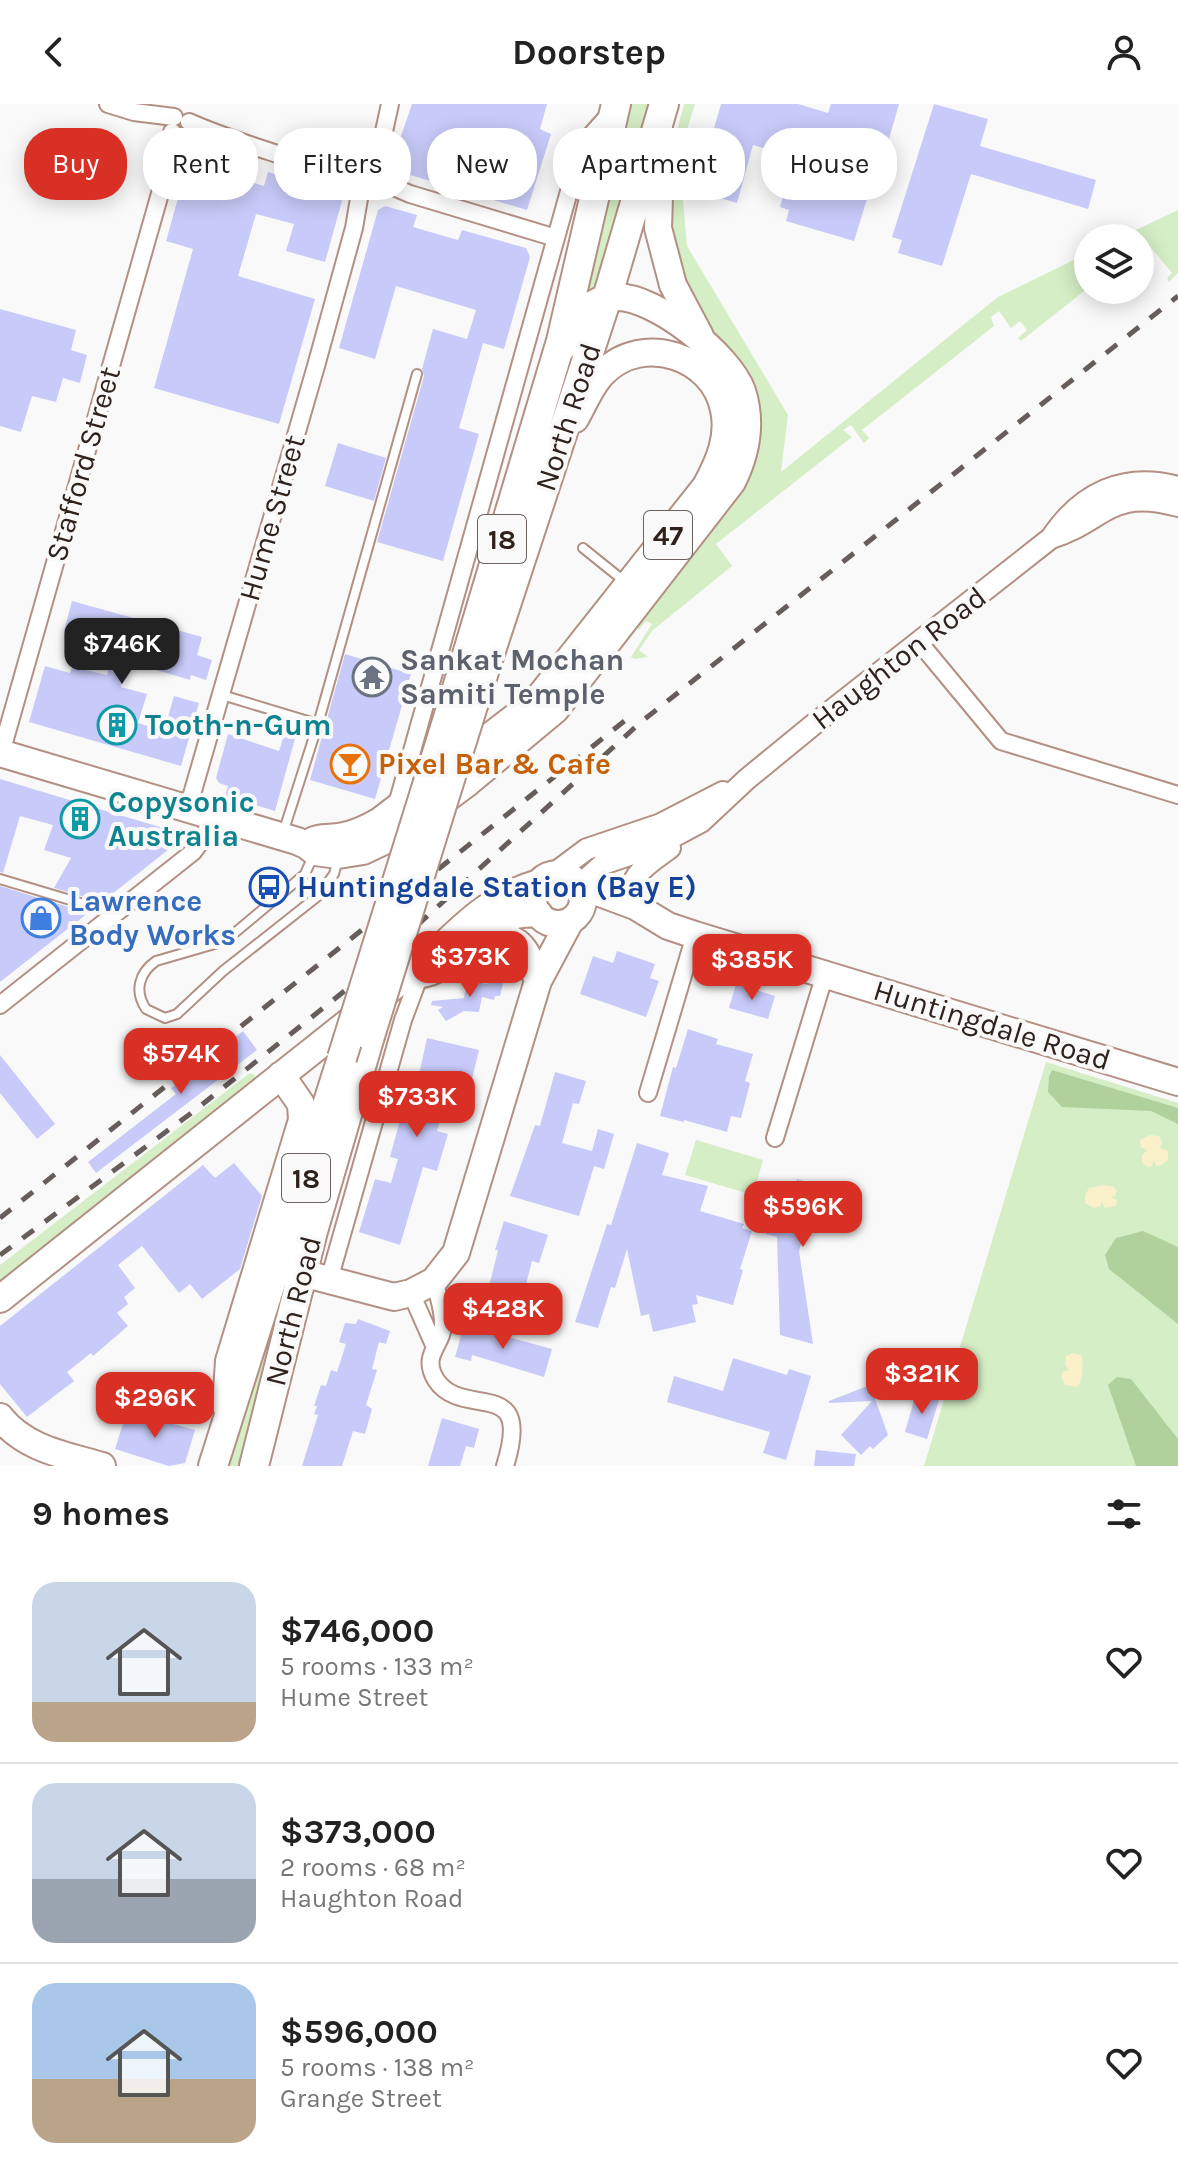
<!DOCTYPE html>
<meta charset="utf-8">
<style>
:root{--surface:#fff;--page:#f2f2f2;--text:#222;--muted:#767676;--line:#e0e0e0;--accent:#d93025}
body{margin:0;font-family:Karla,sans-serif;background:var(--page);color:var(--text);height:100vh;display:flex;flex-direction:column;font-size:30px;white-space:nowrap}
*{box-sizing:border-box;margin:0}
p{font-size:26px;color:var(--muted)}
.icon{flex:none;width:44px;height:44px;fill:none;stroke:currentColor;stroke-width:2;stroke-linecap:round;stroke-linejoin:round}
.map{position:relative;height:1362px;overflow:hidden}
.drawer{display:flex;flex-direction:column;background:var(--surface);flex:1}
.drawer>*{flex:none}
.hud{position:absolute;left:24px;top:24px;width:1130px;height:72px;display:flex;gap:16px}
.controls{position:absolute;left:1074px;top:120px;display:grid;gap:16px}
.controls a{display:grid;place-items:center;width:80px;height:80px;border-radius:50%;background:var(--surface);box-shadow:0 4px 20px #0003;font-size:40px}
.price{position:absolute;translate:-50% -68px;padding:0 18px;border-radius:16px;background:var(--accent);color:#fff;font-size:26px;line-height:52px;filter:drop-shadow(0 2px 4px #0008)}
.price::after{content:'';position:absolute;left:50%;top:48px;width:24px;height:18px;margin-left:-12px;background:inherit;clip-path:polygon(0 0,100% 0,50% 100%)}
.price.on{background:#222;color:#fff}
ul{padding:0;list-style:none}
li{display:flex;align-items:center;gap:24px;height:200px;padding:0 32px}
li+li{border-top:2px solid var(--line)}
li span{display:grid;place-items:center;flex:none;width:224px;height:160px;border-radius:24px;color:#555}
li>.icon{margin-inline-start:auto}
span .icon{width:96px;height:96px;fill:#fffc;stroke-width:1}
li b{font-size:34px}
h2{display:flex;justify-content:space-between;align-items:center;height:96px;padding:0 32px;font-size:34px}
.chip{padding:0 28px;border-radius:32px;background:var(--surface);box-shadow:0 4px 20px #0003;font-size:28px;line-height:72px}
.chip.on{background:var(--accent);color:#fff}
header{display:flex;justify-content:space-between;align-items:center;height:104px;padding:0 32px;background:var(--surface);font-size:36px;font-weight:700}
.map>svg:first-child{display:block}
.green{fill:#d5eec5}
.forest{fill:#b1d19c}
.sand{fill:#faf0ca}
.building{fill:#c8cbf9}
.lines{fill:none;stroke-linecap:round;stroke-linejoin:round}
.service-casing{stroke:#b39083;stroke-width:12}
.minor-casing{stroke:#b39083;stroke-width:20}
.tertiary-casing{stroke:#b39083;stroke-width:24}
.primary-casing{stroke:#b39083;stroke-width:30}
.trunk-casing{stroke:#b39083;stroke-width:32}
.service{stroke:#fff;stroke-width:8}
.minor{stroke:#fff;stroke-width:16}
.tertiary{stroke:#fff;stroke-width:20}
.primary{stroke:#fff;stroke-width:26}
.trunk{stroke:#fff;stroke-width:28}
.rail{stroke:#675d5a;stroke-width:5;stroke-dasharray:14 14;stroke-linecap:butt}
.trunk-bridge-casing{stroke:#b39083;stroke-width:32;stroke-linecap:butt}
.trunk-bridge{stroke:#fff;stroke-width:28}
.labels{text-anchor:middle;stroke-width:8;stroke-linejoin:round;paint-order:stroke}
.shield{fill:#f9f9f9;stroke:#6c625e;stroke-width:2}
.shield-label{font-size:28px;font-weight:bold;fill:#2f211c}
.street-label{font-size:30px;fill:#2f211c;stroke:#f9f9f9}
.worship-label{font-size:30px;font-weight:bold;fill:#5b616d;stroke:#f9f9f9;text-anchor:start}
.culture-label{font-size:30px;font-weight:bold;fill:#0d838f;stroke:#f9f9f9;text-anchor:start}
.food-label{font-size:30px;font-weight:bold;fill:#c56008;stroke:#f9f9f9;text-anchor:start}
.transit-label{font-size:30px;font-weight:bold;fill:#164399;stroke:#f9f9f9;text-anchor:start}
.shop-label{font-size:30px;font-weight:bold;fill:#366cbe;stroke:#f9f9f9;text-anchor:start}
</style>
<header><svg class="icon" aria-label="back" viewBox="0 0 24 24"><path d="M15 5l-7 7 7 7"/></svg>Doorstep<svg class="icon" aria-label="person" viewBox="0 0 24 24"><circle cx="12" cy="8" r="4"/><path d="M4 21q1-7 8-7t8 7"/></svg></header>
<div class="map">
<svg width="1178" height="1362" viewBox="0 0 1178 1362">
<rect width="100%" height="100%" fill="#f9f9f9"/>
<path class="green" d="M 625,0 L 654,0 L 606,172 L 580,217 Z
M 684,0 L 695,0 L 679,52 L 687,142 L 788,311 L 781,368 L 998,193 L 1088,149 L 1088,184 L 1021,237 L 1018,234 L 1027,226 L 1020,217 L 1011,224 L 999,207 L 991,213 L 994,222 L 862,326 L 869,334 L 864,339 L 851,321 L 843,326 L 852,333 L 716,440 L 732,462 L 653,526 L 639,546 L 648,553 L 635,555 L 631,553 L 652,520 L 646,517 L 639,526 L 636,522 L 737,390 L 700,215 L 669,133 L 666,69 Z
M 1178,106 L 1178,169 L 1169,178 L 1167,174 L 1172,169 L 1148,140 L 1140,144 L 1140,134 L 1119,134 Z
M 1046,958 L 1178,999 L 1178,1362 L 924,1362 Z
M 250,969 L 255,971 L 255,974 L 0,1177 L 0,1161 Z
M 696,1036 L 763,1056 L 753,1091 L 685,1071 Z
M 275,1199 L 283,1201 L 242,1362 L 226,1362 Z"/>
<path class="forest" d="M 1052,966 L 1178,1004 L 1178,1020 L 1151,1007 L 1062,1003 L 1048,988 L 1049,973 Z
M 1143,1127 L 1178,1143 L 1178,1220 L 1109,1165 L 1105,1151 L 1116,1134 Z
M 1117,1273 L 1131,1275 L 1178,1335 L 1178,1362 L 1136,1362 L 1108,1281 Z"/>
<path class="sand" d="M 1150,1031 L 1159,1032 L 1162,1038 L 1160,1044 L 1168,1047 L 1168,1056 L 1162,1061 L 1156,1062 L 1154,1056 L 1152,1062 L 1147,1063 L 1142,1058 L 1142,1051 L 1147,1046 L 1141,1043 L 1140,1036 Z
M 1106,1081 L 1114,1083 L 1117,1087 L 1115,1092 L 1111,1093 L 1117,1096 L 1116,1102 L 1105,1104 L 1102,1098 L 1100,1102 L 1094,1104 L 1085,1099 L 1085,1091 L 1089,1084 Z
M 1073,1249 L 1081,1251 C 1084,1259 1083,1278 1077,1283 L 1065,1281 L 1061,1273 L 1063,1268 L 1069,1266 L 1065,1261 L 1066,1252 Z"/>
<path class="building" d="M 412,0 L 547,0 L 540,25 L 551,30 L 527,106 L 397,67 L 392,58 Z
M 721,0 L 798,0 L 828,9 L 831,0 L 899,0 L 882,59 L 866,54 L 855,92 L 867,95 L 854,137 L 786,117 L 789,106 L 780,103 L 788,73 L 774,69 L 780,49 L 753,41 L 737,99 L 706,90 L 719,45 L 709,42 Z
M 934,0 L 988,15 L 980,42 L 1096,76 L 1088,105 L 971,70 L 942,162 L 898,149 L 902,136 L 892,133 Z
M 188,59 L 264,82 L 268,68 L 337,88 L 342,97 L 325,158 L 286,147 L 294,120 L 256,110 L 238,172 L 315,195 L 279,320 L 154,284 L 193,145 L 166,137 Z
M 385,102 L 417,111 L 413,123 L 458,136 L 462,126 L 526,144 L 530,153 L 504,245 L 483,239 L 459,324 L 479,330 L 443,457 L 377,438 L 424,272 L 422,265 L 433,225 L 467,235 L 476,206 L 396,182 L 375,255 L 339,244 L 378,106 Z
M 0,205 L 76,226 L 71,246 L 87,251 L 80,279 L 63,274 L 56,298 L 32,292 L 21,328 L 0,322 Z
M 338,339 L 386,354 L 374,397 L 325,382 Z
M 72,497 L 202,533 L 197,551 L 212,556 L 206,576 L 191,571 L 190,576 L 129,558 L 121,583 L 147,590 L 138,619 L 164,627 L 174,592 L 199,599 L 181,662 L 29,618 L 45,562 L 70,569 L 72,563 L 107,571 L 115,542 L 64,527 Z
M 345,550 L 411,570 L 375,695 L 310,676 Z
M 285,628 L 296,631 L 275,707 L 225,692 L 228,682 L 219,679 L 216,674 L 228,630 L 279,647 Z
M 0,675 L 96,704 L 187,731 L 102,798 L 54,784 L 71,754 L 44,746 L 53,721 L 20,712 L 3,769 L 0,768 Z
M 0,782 L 88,809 L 0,878 Z
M 617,847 L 655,860 L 650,874 L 659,877 L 646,913 L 580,890 L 593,852 L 613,859 Z
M 489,872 L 504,875 L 500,892 L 495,892 L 494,896 L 482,893 L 479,908 L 464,907 L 446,917 L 438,906 L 443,903 L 431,901 L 432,897 L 464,894 L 466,883 L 475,885 L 477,878 L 487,880 Z
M 736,880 L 775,892 L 768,915 L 729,904 Z
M 688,925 L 718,935 L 716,940 L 753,950 L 745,977 L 750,979 L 741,1014 L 731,1012 L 727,1028 L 684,1016 L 684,1018 L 660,1012 L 673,963 L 676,964 Z
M 243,927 L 257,946 L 96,1069 L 88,1058 L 176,990 L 171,984 Z
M 427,934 L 479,946 L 472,975 L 453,971 L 437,1027 L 448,1030 L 437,1067 L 423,1063 L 400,1141 L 359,1128 L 375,1075 L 391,1079 L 398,1055 L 390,1053 L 400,1016 L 404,1017 L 416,975 L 418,975 Z
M 0,951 L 55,1020 L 37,1035 L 0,989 Z
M 555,968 L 586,977 L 579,1000 L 573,999 L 562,1039 L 592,1047 L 598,1025 L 614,1030 L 604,1065 L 594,1062 L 579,1112 L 510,1092 L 535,1021 L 540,1022 Z
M 637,1039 L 669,1049 L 662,1071 L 708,1082 L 700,1107 L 744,1120 L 742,1124 L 752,1127 L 740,1165 L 743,1166 L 733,1201 L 696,1191 L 698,1200 L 692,1201 L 696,1218 L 653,1228 L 649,1210 L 641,1212 L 627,1145 L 615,1184 L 611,1183 L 598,1224 L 575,1218 L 607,1120 L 611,1121 Z
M 234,1059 L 262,1092 L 240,1165 L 202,1195 L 190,1180 L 179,1189 L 142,1142 L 118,1161 L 135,1184 L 124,1193 L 128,1200 L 117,1209 L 128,1222 L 93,1252 L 91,1249 L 67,1268 L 74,1277 L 27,1313 L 0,1280 L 0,1222 L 203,1061 L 215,1074 Z
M 797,1075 L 856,1093 L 846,1127 L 808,1116 L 799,1147 L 813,1240 L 780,1231 L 777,1133 L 766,1130 L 771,1114 L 783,1118 Z
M 504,1117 L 548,1131 L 539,1159 L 532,1157 L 520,1204 L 486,1195 L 498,1146 L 495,1146 Z
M 358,1215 L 390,1227 L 386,1240 L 379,1238 L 372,1265 L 377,1266 L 366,1301 L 372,1305 L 365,1330 L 353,1327 L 342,1362 L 302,1362 L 318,1311 L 314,1310 L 317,1302 L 314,1302 L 321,1281 L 326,1282 L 331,1266 L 337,1268 L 346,1240 L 339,1238 L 345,1219 L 356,1220 Z
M 464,1221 L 552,1245 L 544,1273 L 472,1251 L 471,1257 L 455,1253 Z
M 733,1254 L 787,1271 L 789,1265 L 811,1272 L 786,1356 L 763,1349 L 770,1328 L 667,1298 L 674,1272 L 723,1287 Z
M 870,1281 L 888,1331 L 873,1345 L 870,1342 L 861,1351 L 841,1331 L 872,1297 L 829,1299 L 829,1297 Z
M 916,1289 L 939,1296 L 927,1335 L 905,1328 Z
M 127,1307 L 195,1326 L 185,1359 L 169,1362 L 115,1345 Z
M 442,1314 L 479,1325 L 474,1344 L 466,1342 L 460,1362 L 428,1362 Z
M 816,1346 L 856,1350 L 854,1362 L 814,1362 Z"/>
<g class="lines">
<defs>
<path id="service" d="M 583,444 L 624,477
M 222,591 L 318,620 L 283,729
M 318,620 L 417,270
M 314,750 L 305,770 L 225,837 L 156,857 C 139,869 134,887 146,905 L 165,914 L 177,910 L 223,867 L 318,792 L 334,770 L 338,755
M 0,775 L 114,809
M 416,880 C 443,878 464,860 477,837"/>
<path id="minor" d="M 108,0 L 134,8 L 174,13
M 189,18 C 245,43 304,55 359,81
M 374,73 L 390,0
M 375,75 L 410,90 L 556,134
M 919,538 L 1001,637 L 1178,691
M 1,649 L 165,72 L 172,28
M 188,704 L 316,262 L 354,124 L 361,83
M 396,704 L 582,41 L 609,11
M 0,901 L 193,748 L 204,733 L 212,712
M 648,989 L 695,831
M 775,1034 L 825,870
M 329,1176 L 403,916 L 422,865
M 434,1177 C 438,1190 443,1205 443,1219 C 444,1241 420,1250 436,1276 C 463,1317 534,1269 505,1362
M 411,1189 L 434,1241"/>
<path id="tertiary" d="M 1051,434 C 1106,417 1109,383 1178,402
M 552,771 L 587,745 L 661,720 L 723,688
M 580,781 L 603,760 L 656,742 L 701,718 L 747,675 L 813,621 L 1051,434 C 1081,389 1124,368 1178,383
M 635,802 C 621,774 650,759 670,744"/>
<path id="primary" d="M 661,31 L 658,124 L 673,181 L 700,232
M 0,649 L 297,737 L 306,741 L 315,748 L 338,751 L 363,747 L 397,731 L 466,680 L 555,606 L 732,378 C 746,350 752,318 742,287 C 729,251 656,193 617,193 C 608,193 600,196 593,200 L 581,225 L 557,249
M 312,737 C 321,732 332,735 343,732 C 356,730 368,724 380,717 L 536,597 L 706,382 C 719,358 730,333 724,306 C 714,252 643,229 604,268 C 591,280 584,300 575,315
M533 795a25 25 0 1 1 50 0a25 25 0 1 1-50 0Z
M 581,782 L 635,802 L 668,822 L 695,831 L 1178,978
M 481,825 C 522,837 523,837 538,877
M 464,835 C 487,821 511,807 539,810
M 302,1169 L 394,1193 L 411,1189 L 434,1177 L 456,1149 L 538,877 L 570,817
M 0,1195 L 433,851 C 468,817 492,793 539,779
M 226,1302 L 229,1257 L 302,1016 L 301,1000 L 281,971
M 0,1313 C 25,1345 65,1351 102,1362"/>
<path id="trunk" d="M 476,592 L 607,194 L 664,0
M 448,614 L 561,237 L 616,0
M 213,1362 L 342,954
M 254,1362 L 313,1127 L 370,932"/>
</defs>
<use href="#service" class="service-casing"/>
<use href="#minor" class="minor-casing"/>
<use href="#tertiary" class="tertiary-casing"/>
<use href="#primary" class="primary-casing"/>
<use href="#trunk" class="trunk-casing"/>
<use href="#service" class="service"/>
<use href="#minor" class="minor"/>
<use href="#tertiary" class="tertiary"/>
<use href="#primary" class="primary"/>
<use href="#trunk" class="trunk"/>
<path class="rail" d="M 0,1114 L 632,611
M 0,1151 L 194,1007 L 347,885 L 641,618 L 1178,192"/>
<defs>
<path id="trunk-bridge" d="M 370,932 L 476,592
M 342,954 L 448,614"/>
</defs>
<use href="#trunk-bridge" class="trunk-bridge-casing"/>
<use href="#trunk-bridge" class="trunk-bridge"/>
</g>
<defs>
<symbol id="temple-ring" viewBox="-11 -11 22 22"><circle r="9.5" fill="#f9f9f9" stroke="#6b7280" stroke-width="1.5"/><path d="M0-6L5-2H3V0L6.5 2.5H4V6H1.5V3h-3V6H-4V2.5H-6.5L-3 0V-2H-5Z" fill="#6b7280"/></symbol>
<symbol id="building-ring" viewBox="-11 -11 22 22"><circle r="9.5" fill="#f9f9f9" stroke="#0f9aa8" stroke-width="1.5"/><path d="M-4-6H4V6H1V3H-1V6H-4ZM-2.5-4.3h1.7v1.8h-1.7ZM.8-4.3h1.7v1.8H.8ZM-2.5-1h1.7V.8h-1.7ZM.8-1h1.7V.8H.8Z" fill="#0f9aa8"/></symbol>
<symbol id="bar-ring" viewBox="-11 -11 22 22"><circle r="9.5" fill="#f9f9f9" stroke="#e8710a" stroke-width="1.5"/><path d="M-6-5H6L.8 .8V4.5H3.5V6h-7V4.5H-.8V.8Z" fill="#e8710a"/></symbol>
<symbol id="bus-ring" viewBox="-11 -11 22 22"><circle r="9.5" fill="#f9f9f9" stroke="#1a4fb4" stroke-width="1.5"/><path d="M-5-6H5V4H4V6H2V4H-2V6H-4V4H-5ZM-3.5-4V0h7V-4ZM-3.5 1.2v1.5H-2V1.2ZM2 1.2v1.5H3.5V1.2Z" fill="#1a4fb4"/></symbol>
<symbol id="shop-ring" viewBox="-11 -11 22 22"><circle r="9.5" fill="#f9f9f9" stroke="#3f7fe0" stroke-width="1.5"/><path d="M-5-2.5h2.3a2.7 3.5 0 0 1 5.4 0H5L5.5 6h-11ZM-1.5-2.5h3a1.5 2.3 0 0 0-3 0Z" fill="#3f7fe0"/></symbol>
</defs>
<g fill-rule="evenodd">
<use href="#temple-ring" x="350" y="551" width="44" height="44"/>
<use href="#building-ring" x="95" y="599" width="44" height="44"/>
<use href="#bar-ring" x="328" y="638" width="44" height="44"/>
<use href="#building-ring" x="58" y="693" width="44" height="44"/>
<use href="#bus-ring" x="247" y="761" width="44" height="44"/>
<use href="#shop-ring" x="19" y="792" width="44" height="44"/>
</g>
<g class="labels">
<g class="shield">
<rect x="644" y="407" width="48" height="48" rx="6"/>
<rect x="478" y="411" width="48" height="48" rx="6"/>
<rect x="282" y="1050" width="48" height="48" rx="6"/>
</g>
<g class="shield-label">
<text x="668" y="441">47</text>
<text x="502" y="445">18</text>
<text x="306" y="1084">18</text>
</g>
<g class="street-label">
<text transform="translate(568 313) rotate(-72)" y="10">North Road</text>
<text transform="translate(83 360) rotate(-74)" y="10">Stafford Street</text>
<text transform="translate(272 414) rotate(-74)" y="10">Hume Street</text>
<text transform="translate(899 554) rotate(-38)" y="10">Haughton Road</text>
<text transform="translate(992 921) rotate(17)" y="10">Huntingdale Road</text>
<text transform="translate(293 1207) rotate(-76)" y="10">North Road</text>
</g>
<g class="worship-label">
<text x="400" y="566">Sankat Mochan<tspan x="400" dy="34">Samiti Temple</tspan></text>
</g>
<g class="culture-label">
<text x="145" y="631">Tooth-n-Gum</text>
<text x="108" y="708">Copysonic<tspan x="108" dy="34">Australia</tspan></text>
</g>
<g class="food-label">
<text x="378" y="670">Pixel Bar &amp; Cafe</text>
</g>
<g class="transit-label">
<text x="297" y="793">Huntingdale Station (Bay E)</text>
</g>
<g class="shop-label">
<text x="69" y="807">Lawrence<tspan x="69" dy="34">Body Works</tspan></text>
</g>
</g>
</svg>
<div class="controls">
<a><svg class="icon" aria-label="layers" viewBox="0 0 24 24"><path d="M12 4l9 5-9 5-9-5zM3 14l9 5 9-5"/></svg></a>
</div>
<b class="price on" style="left:122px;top:582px">$746K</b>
<b class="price" style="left:470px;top:895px">$373K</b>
<b class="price" style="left:752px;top:898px">$385K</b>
<b class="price" style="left:181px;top:992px">$574K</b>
<b class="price" style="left:417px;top:1035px">$733K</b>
<b class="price" style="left:803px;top:1145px">$596K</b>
<b class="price" style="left:503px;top:1247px">$428K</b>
<b class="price" style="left:922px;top:1312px">$321K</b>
<b class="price" style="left:155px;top:1336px">$296K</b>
<div class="hud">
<a class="chip on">Buy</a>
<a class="chip">Rent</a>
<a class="chip">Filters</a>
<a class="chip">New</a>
<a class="chip">Apartment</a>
<a class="chip">House</a>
</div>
</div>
<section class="drawer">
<h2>9 homes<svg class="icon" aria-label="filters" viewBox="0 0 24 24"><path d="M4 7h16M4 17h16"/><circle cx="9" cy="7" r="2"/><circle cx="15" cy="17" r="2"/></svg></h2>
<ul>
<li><span style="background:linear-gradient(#c9d6e8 75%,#b9a48a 0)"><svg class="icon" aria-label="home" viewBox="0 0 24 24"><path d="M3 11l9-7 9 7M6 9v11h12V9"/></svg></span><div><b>$746,000</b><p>5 rooms · 133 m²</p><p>Hume Street</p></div><svg class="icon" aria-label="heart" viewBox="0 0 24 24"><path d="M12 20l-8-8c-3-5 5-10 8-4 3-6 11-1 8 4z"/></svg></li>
<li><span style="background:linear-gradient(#c9d6e8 60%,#9aa5b1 0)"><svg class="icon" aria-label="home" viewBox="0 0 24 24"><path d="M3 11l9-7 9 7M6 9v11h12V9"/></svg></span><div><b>$373,000</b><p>2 rooms · 68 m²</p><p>Haughton Road</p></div><svg class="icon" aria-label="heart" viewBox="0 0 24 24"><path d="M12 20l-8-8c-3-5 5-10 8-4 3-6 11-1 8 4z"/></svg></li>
<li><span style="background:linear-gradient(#a9c7e8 60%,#b9a48a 0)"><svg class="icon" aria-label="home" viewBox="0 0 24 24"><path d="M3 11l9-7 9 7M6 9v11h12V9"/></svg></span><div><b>$596,000</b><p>5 rooms · 138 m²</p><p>Grange Street</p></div><svg class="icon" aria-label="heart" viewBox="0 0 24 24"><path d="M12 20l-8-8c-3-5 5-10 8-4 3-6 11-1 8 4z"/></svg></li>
</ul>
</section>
